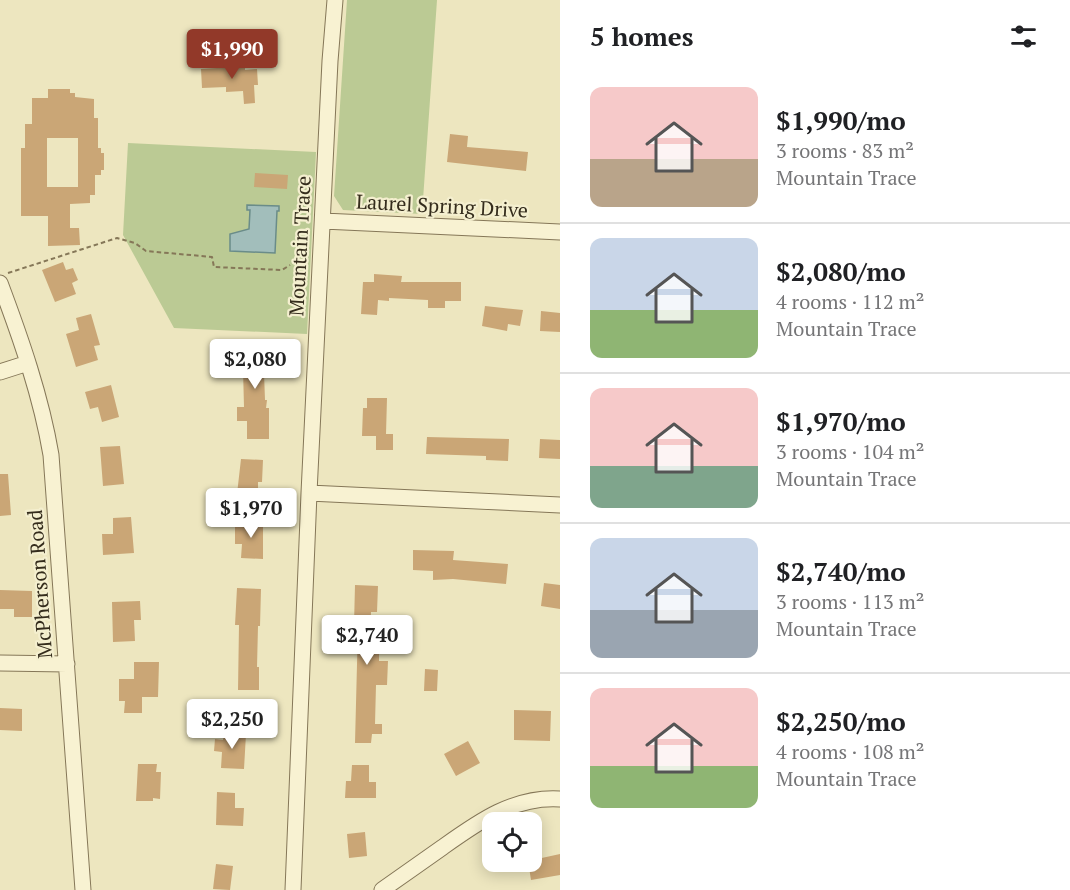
<!DOCTYPE html>
<meta charset="utf-8">
<style>
:root{--surface:#fff;--page:#f6f6f6;--text:#202124;--muted:#757577;--line:#e0e0e0;--accent:#923929}
body{margin:0;font-family:"PT Serif",serif;background:var(--page);color:var(--text);height:100vh;display:flex;flex-direction:column;font-size:22px;white-space:nowrap}
*{box-sizing:border-box;margin:0}
p{font-size:20px;color:var(--muted)}
.icon{flex:none;width:33px;height:33px;fill:none;stroke:currentColor;stroke-width:2;stroke-linecap:round;stroke-linejoin:round}
.map{position:relative;flex:1;overflow:hidden}
.panel{display:flex;flex-direction:column;background:var(--surface);width:510px}
.panel>*{flex:none}
.tools{position:absolute;left:482px;top:812px;display:grid;gap:12px}
.tools a{display:grid;place-items:center;width:60px;height:60px;border-radius:12px;background:var(--surface);box-shadow:0 3px 15px #0003;font-size:30px}
.price{position:absolute;translate:-50% -51px;padding:0 14px;border-radius:6px;background:#fff;color:#222;font-size:20px;line-height:39px;filter:drop-shadow(0 2px 3px #0008)}
.price::after{content:'';position:absolute;left:50%;top:36px;width:18px;height:14px;margin-left:-9px;background:inherit;clip-path:polygon(0 0,100% 0,50% 100%)}
.price.current{background:var(--accent);color:#fff}
ul{padding:0;list-style:none}
li{display:flex;align-items:center;gap:18px;height:150px;padding:0 30px}
li+li{border-top:2px solid var(--line)}
li span{display:grid;place-items:center;flex:none;width:168px;height:120px;border-radius:12px;color:#555}
li>.icon{margin-inline-start:auto}
span .icon{width:72px;height:72px;fill:#fffc;stroke-width:1}
li b{font-size:26px}
h2{display:flex;justify-content:space-between;align-items:center;height:72px;padding:0 30px;font-size:26px}
main{display:flex;flex:1;min-height:0}
.map>svg:first-child{display:block}
.green{fill:#bbca94}
.water{fill:#a2bebb;stroke:#6a8c89;stroke-width:1.5}
.building{fill:#caa676;fill-rule:evenodd}
.lines{fill:none;stroke-linecap:round;stroke-linejoin:round}
.minor-casing{stroke:#857758;stroke-width:17}
.path{stroke:#857758;stroke-width:2;stroke-dasharray:4.5 3;stroke-linecap:butt}
.minor{stroke:#f8f2d2;stroke-width:15}
.labels{text-anchor:middle;stroke-width:4.5;stroke-linejoin:round;paint-order:stroke}
.street-label{font-size:20px;fill:#342c1c;stroke:#f4efcf}
</style>
<main>
<div class="map">
<svg width="560" height="890" viewBox="0 0 560 890">
<rect width="100%" height="100%" fill="#ede6bf"/>
<path class="green" d="M 347,0 L 437,0 L 422,214 L 343,210 L 334,196 Z
M 128,143 L 316,152 L 307,334 L 174,328 L 123,235 Z"/>
<path class="water" d="M 247,205 L 279,206 L 279,211 L 277,211 L 275,253 L 230,251 L 230,234 L 249,229 L 250,210 L 247,210 Z"/>
<path class="building" d="M 231,62 L 232,67 L 245,66 L 245,70 L 257,69 L 258,85 L 254,85 L 255,103 L 244,104 L 243,91 L 226,92 L 226,87 L 202,88 L 201,69 L 217,68 L 217,63 Z
M 48,89 L 70,89 L 70,93 L 75,93 L 75,97 L 94,99 L 94,118 L 98,118 L 98,148 L 101,148 L 101,153 L 104,153 L 104,170 L 101,170 L 101,175 L 95,175 L 95,195 L 90,195 L 90,203 L 70,204 L 70,228 L 79,228 L 80,245 L 48,246 L 48,216 L 21,216 L 21,148 L 25,148 L 25,124 L 32,124 L 32,98 L 48,98 ZM 47,138 L 78,138 L 78,187 L 47,187 Z
M 450,134 L 468,136 L 467,147 L 528,152 L 526,171 L 447,162 Z
M 255,173 L 288,175 L 287,189 L 254,187 Z
M 63,262 L 66,270 L 73,268 L 78,280 L 72,283 L 76,294 L 55,302 L 42,270 Z
M 374,274 L 402,276 L 401,282 L 461,282 L 461,301 L 445,301 L 445,308 L 428,308 L 428,300 L 389,298 L 389,301 L 378,300 L 377,315 L 361,314 L 363,282 L 374,282 Z
M 485,306 L 523,310 L 520,326 L 508,324 L 507,331 L 482,326 Z
M 541,311 L 560,313 L 560,332 L 540,331 Z
M 91,314 L 100,345 L 94,346 L 98,360 L 76,367 L 66,334 L 79,330 L 76,318 Z
M 265,339 L 265,355 L 268,355 L 268,373 L 264,373 L 265,400 L 267,400 L 266,408 L 269,408 L 269,439 L 247,439 L 247,421 L 237,421 L 237,407 L 244,407 L 243,369 L 238,369 L 238,356 L 244,356 L 244,340 Z
M 111,385 L 119,417 L 102,422 L 98,407 L 90,409 L 85,392 Z
M 367,398 L 387,398 L 386,434 L 393,434 L 393,450 L 376,450 L 376,436 L 362,436 L 363,408 L 367,408 Z
M 427,437 L 509,439 L 508,461 L 486,460 L 486,456 L 426,454 Z
M 540,439 L 560,440 L 560,459 L 539,458 Z
M 120,446 L 124,484 L 103,486 L 100,447 Z
M 241,459 L 263,460 L 262,482 L 258,482 L 258,495 L 237,494 Z
M 0,474 L 8,474 L 11,515 L 0,516 Z
M 131,517 L 134,553 L 103,555 L 102,534 L 113,534 L 113,518 Z
M 246,519 L 263,520 L 263,559 L 241,558 L 242,544 L 235,544 L 235,526 L 246,526 Z
M 413,550 L 454,551 L 453,560 L 508,564 L 506,584 L 453,579 L 433,580 L 433,571 L 413,570 Z
M 544,583 L 560,585 L 560,609 L 541,606 Z
M 355,585 L 378,586 L 377,612 L 371,612 L 370,644 L 379,644 L 379,661 L 388,661 L 387,685 L 376,685 L 375,724 L 382,724 L 382,734 L 372,734 L 371,743 L 355,743 L 358,625 L 354,625 Z
M 237,588 L 261,589 L 260,626 L 258,626 L 257,667 L 259,667 L 259,690 L 238,690 L 239,625 L 235,625 Z
M 0,590 L 32,591 L 32,617 L 14,617 L 14,609 L 0,609 Z
M 140,601 L 141,620 L 134,620 L 135,641 L 113,642 L 112,602 Z
M 134,662 L 159,662 L 158,697 L 142,697 L 142,713 L 124,713 L 125,701 L 119,701 L 119,679 L 134,679 Z
M 425,669 L 438,670 L 437,691 L 424,691 Z
M 0,708 L 22,709 L 22,731 L 0,730 Z
M 514,710 L 551,711 L 550,741 L 514,740 Z
M 224,733 L 246,734 L 244,769 L 221,768 L 222,752 L 214,751 L 215,739 L 223,740 Z
M 468,741 L 480,763 L 456,776 L 444,754 Z
M 138,764 L 157,764 L 156,772 L 161,772 L 160,799 L 153,798 L 153,801 L 136,801 Z
M 352,765 L 369,765 L 369,782 L 376,782 L 376,798 L 345,798 L 346,781 L 351,781 Z
M 217,792 L 235,793 L 235,808 L 244,808 L 243,826 L 216,825 Z
M 365,832 L 367,856 L 349,858 L 347,834 Z
M 560,854 L 560,875 L 531,880 L 528,861 Z
M 216,864 L 233,866 L 230,890 L 213,889 Z"/>
<g class="lines">
<defs>
<path id="minor" d="M 323,221 L 560,232
M 0,283 C 21,339 41,396 51,455 L 83,890
M 0,372 L 28,363
M 309,493 L 560,505
M 0,663 L 67,664
M 293,890 L 309,493 L 330,61 L 335,0
M 382,890 C 402,876 423,861 443,847 C 478,822 514,796 560,799"/>
</defs>
<use href="#minor" class="minor-casing"/>
<path class="path" d="M 8,273 L 117,238 L 135,243 L 146,251 L 212,257 L 214,267 L 282,270 L 290,265"/>
<use href="#minor" class="minor"/>
</g>
<g class="labels">
<g class="street-label">
<text transform="translate(442 206) rotate(3)" y="7">Laurel Spring Drive</text>
<text transform="translate(300 246) rotate(-87)" y="7">Mountain Trace</text>
<text transform="translate(40 584) rotate(-94)" y="7">McPherson Road</text>
</g>
</g>
</svg>
<div class="tools">
<a><svg class="icon" aria-label="locate" viewBox="0 0 24 24"><circle cx="12" cy="12" r="6"/><path d="M12 2v4M12 18v4M2 12h4M18 12h4"/></svg></a>
</div>
<b class="price current" style="left:232px;top:80px">$1,990</b>
<b class="price" style="left:255px;top:390px">$2,080</b>
<b class="price" style="left:251px;top:539px">$1,970</b>
<b class="price" style="left:367px;top:666px">$2,740</b>
<b class="price" style="left:232px;top:750px">$2,250</b>
</div>
<section class="panel">
<h2>5 homes<svg class="icon" aria-label="filters" viewBox="0 0 24 24"><path d="M4 7h16M4 17h16"/><circle cx="9" cy="7" r="2"/><circle cx="15" cy="17" r="2"/></svg></h2>
<ul>
<li><span style="background:linear-gradient(#f6c9c9 60%,#b9a48a 0)"><svg class="icon" aria-label="home" viewBox="0 0 24 24"><path d="M3 11l9-7 9 7M6 9v11h12V9"/></svg></span><div><b>$1,990/mo</b><p>3 rooms · 83 m²</p><p>Mountain Trace</p></div></li>
<li><span style="background:linear-gradient(#c9d6e8 60%,#8fb573 0)"><svg class="icon" aria-label="home" viewBox="0 0 24 24"><path d="M3 11l9-7 9 7M6 9v11h12V9"/></svg></span><div><b>$2,080/mo</b><p>4 rooms · 112 m²</p><p>Mountain Trace</p></div></li>
<li><span style="background:linear-gradient(#f6c9c9 65%,#7fa58c 0)"><svg class="icon" aria-label="home" viewBox="0 0 24 24"><path d="M3 11l9-7 9 7M6 9v11h12V9"/></svg></span><div><b>$1,970/mo</b><p>3 rooms · 104 m²</p><p>Mountain Trace</p></div></li>
<li><span style="background:linear-gradient(#c9d6e8 60%,#9aa5b1 0)"><svg class="icon" aria-label="home" viewBox="0 0 24 24"><path d="M3 11l9-7 9 7M6 9v11h12V9"/></svg></span><div><b>$2,740/mo</b><p>3 rooms · 113 m²</p><p>Mountain Trace</p></div></li>
<li><span style="background:linear-gradient(#f6c9c9 65%,#8fb573 0)"><svg class="icon" aria-label="home" viewBox="0 0 24 24"><path d="M3 11l9-7 9 7M6 9v11h12V9"/></svg></span><div><b>$2,250/mo</b><p>4 rooms · 108 m²</p><p>Mountain Trace</p></div></li>
</ul>
</section>
</main>
